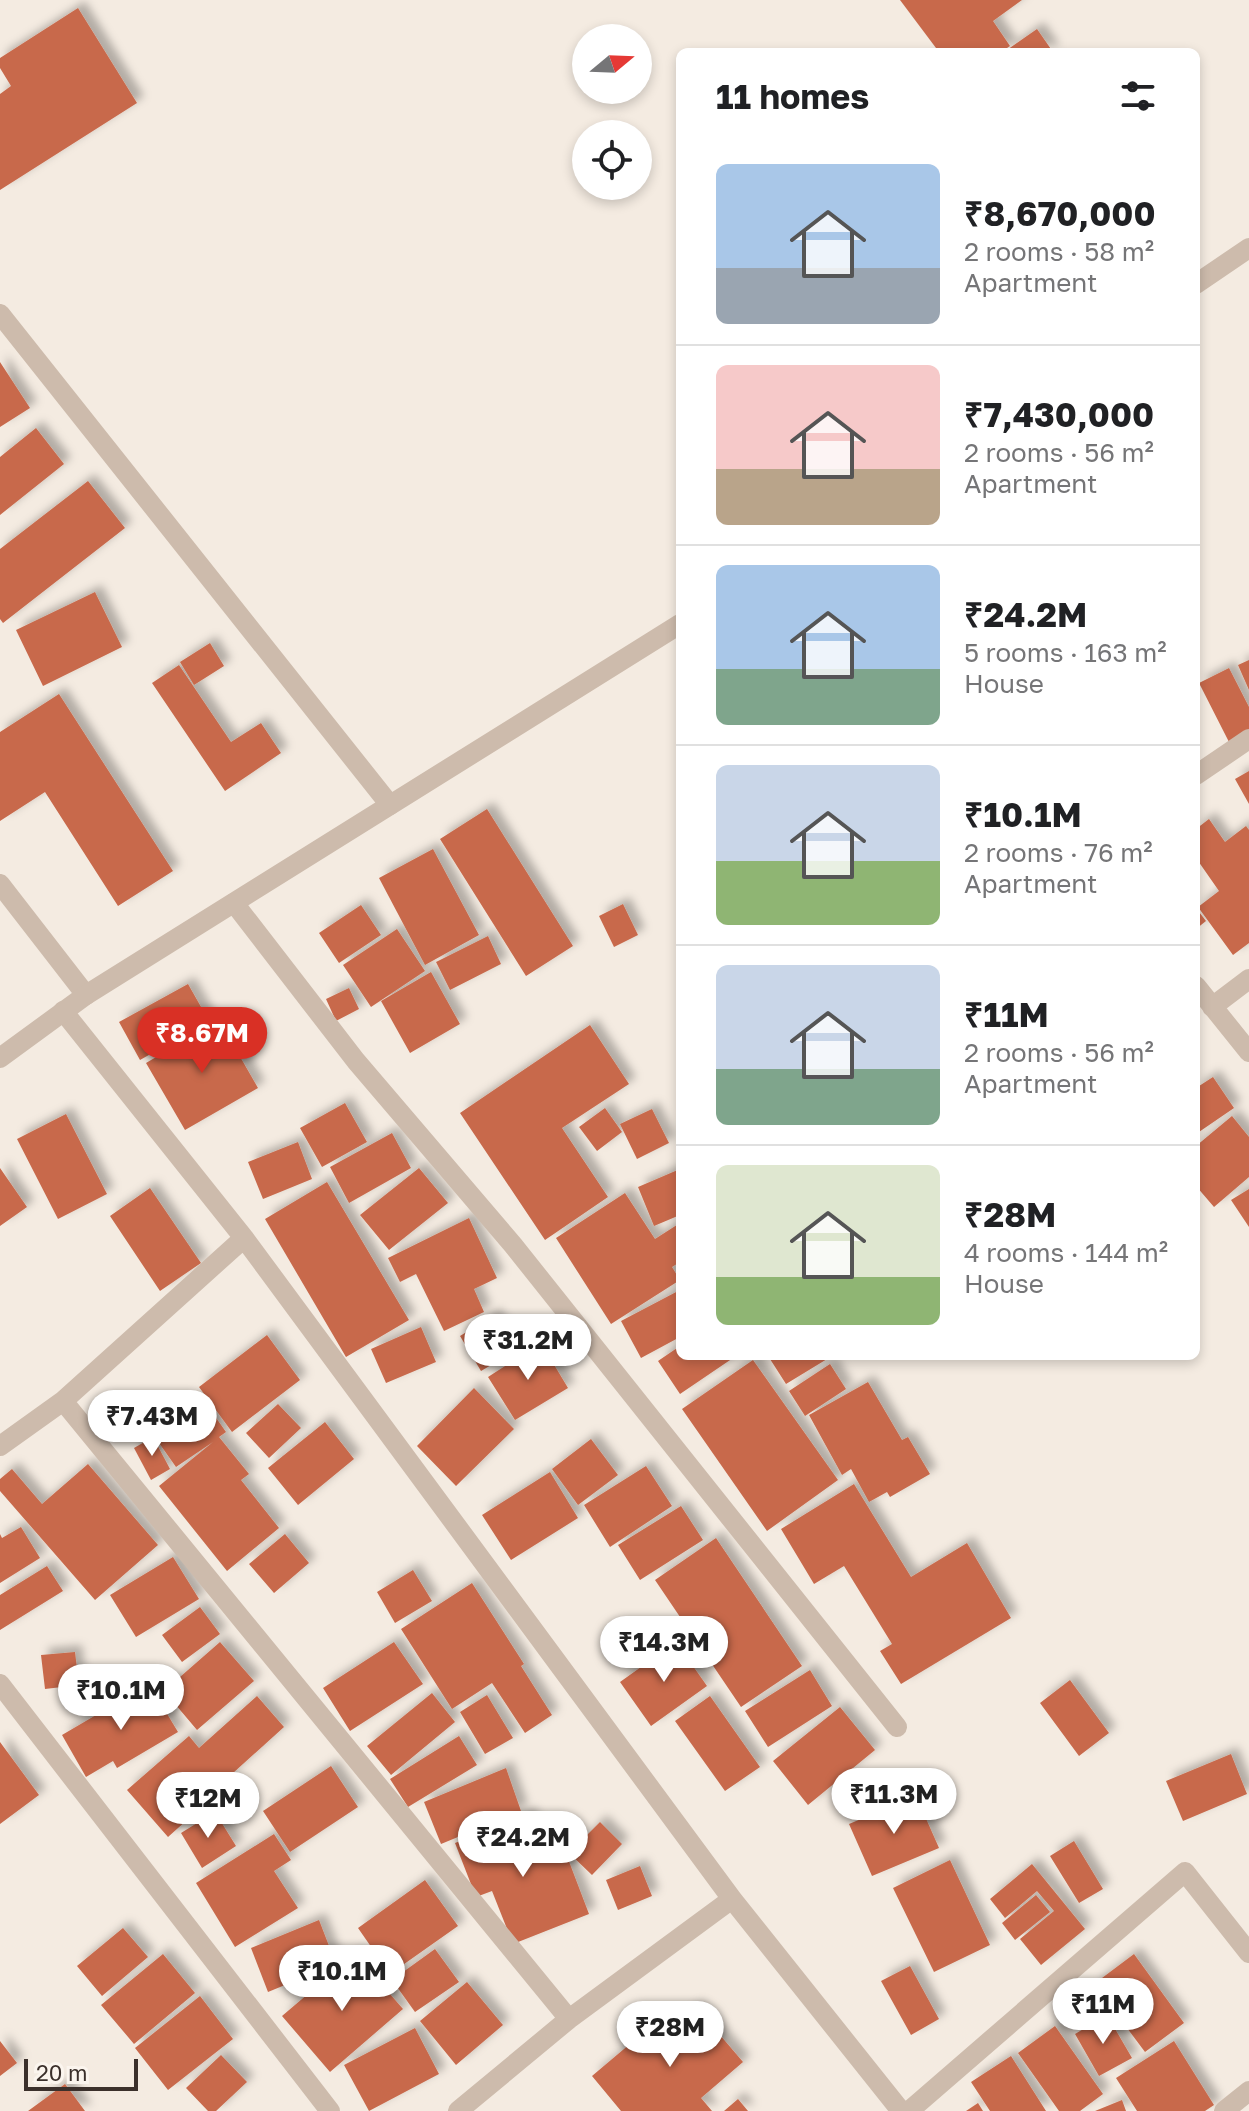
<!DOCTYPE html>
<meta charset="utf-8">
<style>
:root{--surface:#fff;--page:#f6f6f6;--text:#202124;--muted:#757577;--line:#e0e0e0;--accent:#d93025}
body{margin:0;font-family:"Golos Text",sans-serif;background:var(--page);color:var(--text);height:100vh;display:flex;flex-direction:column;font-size:30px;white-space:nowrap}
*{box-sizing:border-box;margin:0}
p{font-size:26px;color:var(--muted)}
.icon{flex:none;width:44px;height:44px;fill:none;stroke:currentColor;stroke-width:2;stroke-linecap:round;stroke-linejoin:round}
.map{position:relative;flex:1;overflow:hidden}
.details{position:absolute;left:676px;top:48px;width:524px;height:1312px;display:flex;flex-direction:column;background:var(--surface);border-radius:12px;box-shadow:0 4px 12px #0003}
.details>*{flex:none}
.needle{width:52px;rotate:71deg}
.tools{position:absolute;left:572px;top:24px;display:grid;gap:16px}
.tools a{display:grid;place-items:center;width:80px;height:80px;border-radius:50%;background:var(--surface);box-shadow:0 4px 12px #0003;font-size:40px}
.scale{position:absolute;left:24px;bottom:20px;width:114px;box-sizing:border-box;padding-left:8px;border:4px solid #3b302b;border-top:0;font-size:22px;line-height:28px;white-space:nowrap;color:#3b302b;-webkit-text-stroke:6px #fbf5ee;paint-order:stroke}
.price{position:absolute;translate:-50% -68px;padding:0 18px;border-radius:28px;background:#fff;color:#222;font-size:26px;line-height:52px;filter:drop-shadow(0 2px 4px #0008)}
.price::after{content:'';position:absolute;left:50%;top:48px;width:24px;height:18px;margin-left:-12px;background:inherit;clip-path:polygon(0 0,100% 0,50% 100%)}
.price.on{background:var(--accent);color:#fff}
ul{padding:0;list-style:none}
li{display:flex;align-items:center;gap:24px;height:200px;padding:0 40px}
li+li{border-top:2px solid var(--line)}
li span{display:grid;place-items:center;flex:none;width:224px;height:160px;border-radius:12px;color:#555}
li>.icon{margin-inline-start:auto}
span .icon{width:96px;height:96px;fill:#fffc;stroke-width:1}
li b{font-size:34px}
h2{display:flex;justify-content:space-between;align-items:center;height:96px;padding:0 40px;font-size:34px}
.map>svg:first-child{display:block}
.building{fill:#c8694b;filter:url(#shadow)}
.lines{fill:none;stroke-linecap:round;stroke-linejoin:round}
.minor{stroke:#cdbbac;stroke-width:20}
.tertiary{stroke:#cdbbac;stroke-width:20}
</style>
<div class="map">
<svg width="1249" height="2111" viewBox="0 0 1249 2111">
<defs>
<filter id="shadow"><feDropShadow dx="7" dy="-7" stdDeviation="4" flood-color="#0004"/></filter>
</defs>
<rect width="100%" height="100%" fill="#f4ebe1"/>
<path class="building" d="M 900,0 L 1022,0 L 993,21 L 1010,46 L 1001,52 L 939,52 Z
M 78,8 L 137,103 L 0,190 L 0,94 L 11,86 L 0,68 L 0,58 Z
M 1037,29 L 1053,52 L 1004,52 Z
M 0,362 L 30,408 L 0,427 Z
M 36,428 L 64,464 L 0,515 L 0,457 Z
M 88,481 L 125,528 L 3,623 L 0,619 L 0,549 Z
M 95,592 L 122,647 L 43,686 L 16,630 Z
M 210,643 L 224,666 L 194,685 L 180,662 Z
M 1249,660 L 1249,690 L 1238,665 Z
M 179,665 L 231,742 L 261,723 L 281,753 L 225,791 L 152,683 Z
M 1229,668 L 1249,707 L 1249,732 L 1229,742 L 1199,683 Z
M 59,694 L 173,871 L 118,906 L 45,792 L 0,821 L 0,732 Z
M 1249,771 L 1249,804 L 1235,779 Z
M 487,809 L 573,946 L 526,976 L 440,839 Z
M 1209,819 L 1225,842 L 1246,826 L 1249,830 L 1249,943 L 1233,955 L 1198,907 L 1219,891 L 1196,858 L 1196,829 Z
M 433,849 L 479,935 L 425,965 L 379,878 Z
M 623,904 L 638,935 L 614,947 L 599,916 Z
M 361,905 L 381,935 L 339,963 L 319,933 Z
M 1196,908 L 1206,921 L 1196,929 Z
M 397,929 L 425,971 L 371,1007 L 343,965 Z
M 488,936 L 501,964 L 450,990 L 436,962 Z
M 431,972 L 460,1024 L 410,1053 L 381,1001 Z
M 188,984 L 209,1021 L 140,1060 L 119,1022 Z
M 349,988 L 359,1009 L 336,1021 L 326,999 Z
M 219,1020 L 258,1088 L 185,1130 L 146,1063 Z
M 590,1025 L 629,1084 L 562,1128 L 608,1197 L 545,1240 L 460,1113 Z
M 1213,1077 L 1234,1108 L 1196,1134 L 1196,1088 Z
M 345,1103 L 367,1142 L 322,1167 L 300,1128 Z
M 605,1108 L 622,1132 L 597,1151 L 579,1127 Z
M 652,1109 L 669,1143 L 637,1159 L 620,1124 Z
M 66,1114 L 107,1194 L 58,1219 L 17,1139 Z
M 1232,1116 L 1249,1137 L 1249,1177 L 1214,1207 L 1196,1186 L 1196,1146 Z
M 392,1133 L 411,1168 L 349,1203 L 330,1167 Z
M 298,1142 L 312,1179 L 263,1199 L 248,1162 Z
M 0,1168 L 27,1207 L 0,1226 Z
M 419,1168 L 448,1203 L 389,1250 L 360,1215 Z
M 680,1169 L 680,1215 L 654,1226 L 638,1187 Z
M 327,1182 L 409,1320 L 346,1357 L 265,1219 Z
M 150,1188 L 201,1263 L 160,1291 L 110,1216 Z
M 1249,1189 L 1249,1227 L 1231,1200 Z
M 625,1193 L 655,1239 L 680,1223 L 680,1262 L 672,1267 L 680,1280 L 611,1324 L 556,1238 Z
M 469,1218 L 497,1278 L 474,1289 L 484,1312 L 444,1331 L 416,1274 L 400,1282 L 388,1258 Z
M 680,1290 L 680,1337 L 641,1358 L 621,1321 Z
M 494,1315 L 515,1351 L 481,1371 L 460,1336 Z
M 421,1327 L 436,1362 L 386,1383 L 371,1349 Z
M 267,1335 L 300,1380 L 232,1432 L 199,1387 Z
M 541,1343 L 568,1388 L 515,1420 L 488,1377 Z
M 680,1346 L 680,1356 L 736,1356 L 680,1394 L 658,1361 Z
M 775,1356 L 832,1356 L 786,1384 L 770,1359 Z
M 753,1360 L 838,1480 L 767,1531 L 682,1409 Z
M 830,1364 L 846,1389 L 805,1416 L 789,1391 Z
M 868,1382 L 902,1440 L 908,1437 L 930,1474 L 890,1497 L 887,1492 L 869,1502 L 851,1469 L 842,1475 L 809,1415 Z
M 474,1388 L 514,1429 L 456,1486 L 417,1446 Z
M 202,1398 L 226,1432 L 219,1437 L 249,1474 L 241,1480 L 279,1528 L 227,1571 L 159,1486 L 213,1442 L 176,1467 L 152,1433 Z
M 278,1404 L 301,1428 L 269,1458 L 246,1433 Z
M 325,1422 L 354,1459 L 298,1505 L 268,1468 Z
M 153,1437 L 170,1469 L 151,1480 L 134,1448 Z
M 591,1439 L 618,1475 L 578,1505 L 552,1469 Z
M 88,1464 L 158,1545 L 95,1600 L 0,1491 L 0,1479 L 12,1469 L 42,1504 Z
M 646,1466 L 672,1506 L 610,1547 L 584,1505 Z
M 550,1472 L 578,1518 L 511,1560 L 482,1515 Z
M 854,1484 L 911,1577 L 967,1543 L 1011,1618 L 901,1684 L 880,1651 L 892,1644 L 844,1566 L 814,1584 L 781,1529 Z
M 681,1506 L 703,1540 L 640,1580 L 618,1545 Z
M 21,1527 L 40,1558 L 0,1583 L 0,1534 L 2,1538 Z
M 285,1534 L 309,1563 L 274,1593 L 249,1564 Z
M 716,1538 L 802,1666 L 741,1707 L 655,1580 Z
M 173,1557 L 199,1599 L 136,1637 L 110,1595 Z
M 47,1566 L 63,1591 L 0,1630 L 0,1595 Z
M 413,1570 L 432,1601 L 395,1623 L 377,1592 Z
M 472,1583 L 524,1664 L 521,1666 L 552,1715 L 525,1733 L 492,1683 L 452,1709 L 401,1629 Z
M 200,1607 L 220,1634 L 182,1662 L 162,1635 Z
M 220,1642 L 254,1681 L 197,1730 L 164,1691 Z
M 394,1642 L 423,1684 L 350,1731 L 323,1688 Z
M 676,1642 L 707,1686 L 651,1726 L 620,1682 Z
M 75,1652 L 79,1685 L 45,1689 L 41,1655 Z
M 810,1670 L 832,1706 L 768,1747 L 745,1711 Z
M 1070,1680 L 1109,1733 L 1079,1756 L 1040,1703 Z
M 149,1684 L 178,1732 L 117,1768 L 113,1761 L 86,1777 L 62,1735 Z
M 432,1693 L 455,1722 L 391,1775 L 367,1746 Z
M 487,1695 L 513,1738 L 485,1754 L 460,1712 Z
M 257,1696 L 284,1727 L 222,1783 L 225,1786 L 168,1837 L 127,1790 L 189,1736 L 199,1748 Z
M 710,1696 L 760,1767 L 725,1791 L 675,1721 Z
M 840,1707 L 875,1750 L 808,1805 L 773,1761 Z
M 459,1736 L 477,1765 L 408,1807 L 390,1779 Z
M 0,1742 L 39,1795 L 0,1824 Z
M 1231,1754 L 1247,1794 L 1183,1821 L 1166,1781 Z
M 331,1766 L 358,1807 L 290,1852 L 263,1811 Z
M 506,1768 L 521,1811 L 441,1844 L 424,1802 Z
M 916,1796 L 939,1848 L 872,1876 L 849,1824 Z
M 215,1812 L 236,1846 L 202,1868 L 181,1833 Z
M 529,1814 L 547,1858 L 565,1851 L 589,1914 L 513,1944 L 492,1891 L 476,1897 L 455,1843 Z
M 600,1822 L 622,1844 L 592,1875 L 569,1853 Z
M 274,1834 L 291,1860 L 274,1871 L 298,1908 L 235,1947 L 196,1883 Z
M 1074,1841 L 1103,1889 L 1079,1903 L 1050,1856 Z
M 950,1860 L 990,1945 L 934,1972 L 893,1888 Z
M 1032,1864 L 1085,1929 L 1041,1965 L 1020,1939 L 1054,1911 L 1037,1891 L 1005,1918 L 990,1899 Z
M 640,1866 L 652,1896 L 618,1910 L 606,1880 Z
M 425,1880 L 458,1926 L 390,1974 L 358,1928 Z
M 1036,1895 L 1050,1912 L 1015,1940 L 1002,1923 Z
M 319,1920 L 336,1964 L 268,1992 L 251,1948 Z
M 123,1928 L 148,1957 L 102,1996 L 77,1966 Z
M 435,1949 L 459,1982 L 415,2012 L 392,1980 Z
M 163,1954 L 195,1993 L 134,2044 L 101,2005 Z
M 355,1954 L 403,2009 L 330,2072 L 282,2016 Z
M 1134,1954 L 1184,2023 L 1145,2052 L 1094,1984 Z
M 910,1966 L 939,2019 L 911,2035 L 881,1981 Z
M 467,1982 L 503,2025 L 456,2065 L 420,2021 Z
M 200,1996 L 233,2039 L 168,2090 L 135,2048 Z
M 696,2007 L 743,2062 L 701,2098 L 712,2111 L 621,2111 L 592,2076 L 637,2038 L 646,2050 Z
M 1107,2015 L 1132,2058 L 1099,2076 L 1075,2034 Z
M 1055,2026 L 1103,2094 L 1080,2111 L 1059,2111 L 1018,2053 Z
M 415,2028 L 439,2074 L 369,2111 L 344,2065 Z
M 0,2041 L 17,2063 L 0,2076 Z
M 1174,2041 L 1214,2105 L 1205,2111 L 1137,2111 L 1116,2078 Z
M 221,2055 L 247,2082 L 216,2111 L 208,2111 L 186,2088 Z
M 1011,2056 L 1046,2111 L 990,2111 L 971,2082 Z
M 65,2084 L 85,2111 L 28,2111 Z
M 738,2099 L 748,2111 L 724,2111 Z
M 1122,2100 L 1126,2111 L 1095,2111 Z
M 978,2103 L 983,2111 L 966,2111 Z"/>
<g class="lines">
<path class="minor" d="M 0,314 L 390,805
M 1196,775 L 1249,739
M 0,884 L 86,995
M 234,903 L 356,1061 L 513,1245 L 897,1727
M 1196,986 L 1249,1052
M 1212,1007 L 1249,979
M 63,1011 L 244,1238 L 732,1899 L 901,2111
M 63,1401 L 569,2019
M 0,1446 L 63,1401 L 244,1238
M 0,1684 L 330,2111
M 458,2111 L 569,2019 L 732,1899
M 909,2111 L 1185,1872 L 1249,1953
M 1224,2111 L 1249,2091"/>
<path class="tertiary" d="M 1196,284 L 1249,248
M 0,1058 L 86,995 L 680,624"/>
</g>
</svg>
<div class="tools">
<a><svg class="needle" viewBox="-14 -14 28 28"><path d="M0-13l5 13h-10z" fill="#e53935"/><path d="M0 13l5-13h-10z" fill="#757577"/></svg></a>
<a><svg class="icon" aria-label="locate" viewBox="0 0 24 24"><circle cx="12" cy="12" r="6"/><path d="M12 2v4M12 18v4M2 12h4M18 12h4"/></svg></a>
</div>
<div class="scale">20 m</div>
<b class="price on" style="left:202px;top:1075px">₹8.67M</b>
<b class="price" style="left:528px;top:1382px">₹31.2M</b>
<b class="price" style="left:152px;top:1458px">₹7.43M</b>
<b class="price" style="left:664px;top:1684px">₹14.3M</b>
<b class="price" style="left:121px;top:1732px">₹10.1M</b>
<b class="price" style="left:894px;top:1836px">₹11.3M</b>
<b class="price" style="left:208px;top:1840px">₹12M</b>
<b class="price" style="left:523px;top:1879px">₹24.2M</b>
<b class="price" style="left:342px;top:2013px">₹10.1M</b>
<b class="price" style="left:1103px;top:2046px">₹11M</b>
<b class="price" style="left:670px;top:2069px">₹28M</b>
<section class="details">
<h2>11 homes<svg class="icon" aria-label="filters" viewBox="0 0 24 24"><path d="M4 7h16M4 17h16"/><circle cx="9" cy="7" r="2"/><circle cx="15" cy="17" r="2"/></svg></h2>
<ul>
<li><span style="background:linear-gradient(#a9c7e8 65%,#9aa5b1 0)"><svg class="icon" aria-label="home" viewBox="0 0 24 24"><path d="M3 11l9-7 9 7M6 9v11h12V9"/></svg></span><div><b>₹8,670,000</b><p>2 rooms · 58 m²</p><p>Apartment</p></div></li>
<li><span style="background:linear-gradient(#f6c9c9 65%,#b9a48a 0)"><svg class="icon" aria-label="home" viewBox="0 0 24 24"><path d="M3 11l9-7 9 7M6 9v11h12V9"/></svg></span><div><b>₹7,430,000</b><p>2 rooms · 56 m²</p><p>Apartment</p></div></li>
<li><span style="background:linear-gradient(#a9c7e8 65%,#7fa58c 0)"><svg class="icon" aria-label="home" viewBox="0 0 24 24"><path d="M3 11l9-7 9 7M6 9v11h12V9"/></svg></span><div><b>₹24.2M</b><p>5 rooms · 163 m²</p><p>House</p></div></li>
<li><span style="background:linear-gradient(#c9d6e8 60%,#8fb573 0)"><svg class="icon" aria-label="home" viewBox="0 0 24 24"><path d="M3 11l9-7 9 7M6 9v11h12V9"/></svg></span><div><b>₹10.1M</b><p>2 rooms · 76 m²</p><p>Apartment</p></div></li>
<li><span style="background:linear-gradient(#c9d6e8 65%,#7fa58c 0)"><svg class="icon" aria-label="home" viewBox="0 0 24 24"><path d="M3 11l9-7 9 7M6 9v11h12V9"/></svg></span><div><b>₹11M</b><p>2 rooms · 56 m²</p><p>Apartment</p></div></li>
<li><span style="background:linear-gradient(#dfe7d0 70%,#8fb573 0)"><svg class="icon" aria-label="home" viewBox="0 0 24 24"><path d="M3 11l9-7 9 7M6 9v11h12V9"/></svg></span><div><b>₹28M</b><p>4 rooms · 144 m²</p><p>House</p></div></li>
</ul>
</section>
</div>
